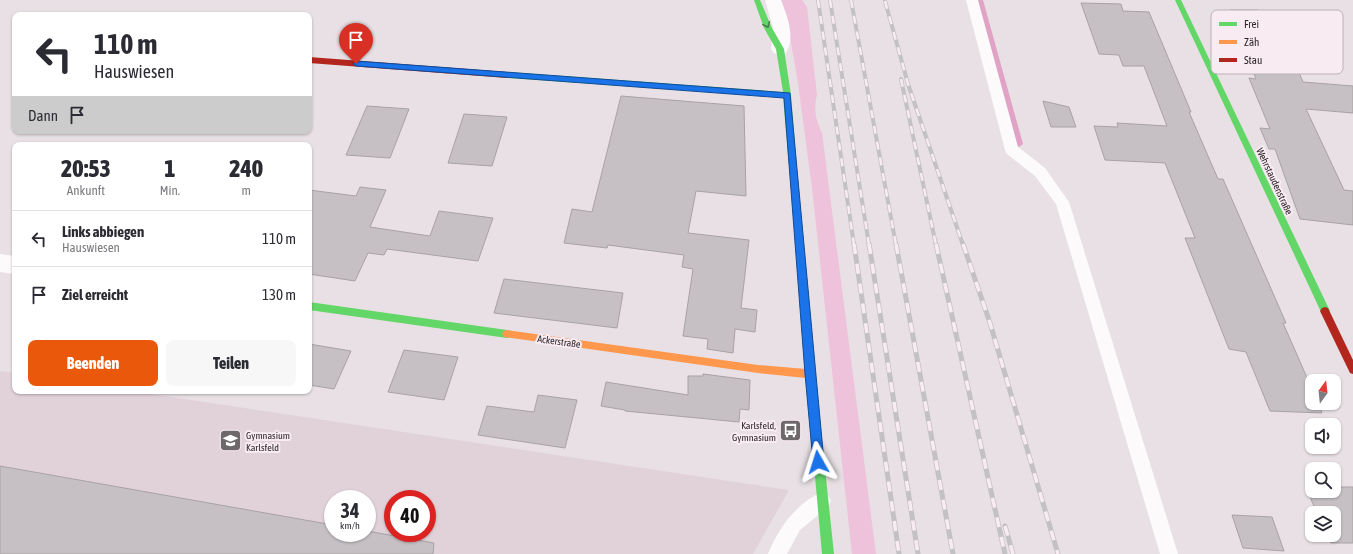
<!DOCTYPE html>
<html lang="de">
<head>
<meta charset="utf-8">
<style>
	body { margin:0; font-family:"Asap Condensed",sans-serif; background:#f7f7f7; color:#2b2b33; height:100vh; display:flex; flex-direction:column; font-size:15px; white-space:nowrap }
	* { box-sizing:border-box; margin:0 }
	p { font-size:13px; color:#7c7c81 }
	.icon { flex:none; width:22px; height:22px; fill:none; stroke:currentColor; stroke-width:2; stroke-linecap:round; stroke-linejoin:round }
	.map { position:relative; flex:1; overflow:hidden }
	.drawer { position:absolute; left:12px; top:142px; width:300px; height:252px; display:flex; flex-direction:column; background:#fff; border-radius:8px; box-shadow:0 1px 3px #0004 }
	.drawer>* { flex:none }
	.hud { position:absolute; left:12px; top:12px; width:300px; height:122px; border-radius:8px; box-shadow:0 1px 3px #0004; background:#fff; color:#2b2b33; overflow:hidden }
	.needle { width:26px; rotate:15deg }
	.fabs { position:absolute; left:1305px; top:374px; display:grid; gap:8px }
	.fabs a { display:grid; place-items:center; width:36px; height:36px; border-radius:8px; background:#fff; box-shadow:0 1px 3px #0004; font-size:20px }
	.speed { position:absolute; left:324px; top:490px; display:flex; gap:8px; font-size:20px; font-weight:700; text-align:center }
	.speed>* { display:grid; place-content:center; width:52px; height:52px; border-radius:50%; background:#fff; box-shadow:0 1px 3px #0004; line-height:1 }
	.speed small { font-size:10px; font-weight:400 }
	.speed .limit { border:6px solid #d22; background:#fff; color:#111 }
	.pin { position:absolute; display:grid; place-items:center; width:34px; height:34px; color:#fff; margin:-41px -17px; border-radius:50% 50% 50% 0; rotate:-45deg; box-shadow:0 0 4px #0007 }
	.pin .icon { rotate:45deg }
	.me { position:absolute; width:44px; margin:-22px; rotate:354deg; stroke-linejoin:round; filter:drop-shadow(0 0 3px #0008) }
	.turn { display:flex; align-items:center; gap:14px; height:84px; padding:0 16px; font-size:18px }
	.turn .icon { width:52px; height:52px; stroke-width:2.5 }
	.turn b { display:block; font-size:28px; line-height:34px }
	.then { display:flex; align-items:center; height:38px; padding:0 16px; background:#0003; gap:8px; font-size:15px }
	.eta { display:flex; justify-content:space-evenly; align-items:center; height:68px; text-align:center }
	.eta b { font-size:24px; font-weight:800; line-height:28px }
	.button { display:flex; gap:8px; margin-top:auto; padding:8px 16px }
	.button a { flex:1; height:46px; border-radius:8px; background:#ea580c; color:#fff; font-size:16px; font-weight:800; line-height:46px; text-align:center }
	.button a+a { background:#f7f7f7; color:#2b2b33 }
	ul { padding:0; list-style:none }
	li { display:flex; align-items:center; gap:12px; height:56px; padding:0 16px; border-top:1px solid #e1e1e2 }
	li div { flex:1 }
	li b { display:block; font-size:15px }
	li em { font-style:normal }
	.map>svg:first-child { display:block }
</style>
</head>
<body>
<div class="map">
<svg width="1353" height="554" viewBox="0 0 1353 554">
	<rect width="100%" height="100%" fill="#e8e0e4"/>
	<!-- built -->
	<path fill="#e1d2da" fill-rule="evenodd" d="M 0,371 L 15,373 L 15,391 L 132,391 L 789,490 L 753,554 L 0,554 ZM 333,499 L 367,499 L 367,533 L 333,533 ZM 393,499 L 427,499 L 427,533 L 393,533 Z"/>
	<!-- green -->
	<path fill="#eec2da" d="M 780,0 L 802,0 L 807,7 L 817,95 C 813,109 816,120 822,133 L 876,554 L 852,554 L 812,188 L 798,83 L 786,14 Z"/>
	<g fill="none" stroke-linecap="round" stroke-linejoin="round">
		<!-- stream -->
		<polygon fill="#e1a3c5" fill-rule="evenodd" points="977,0 983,0 1023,144 1019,147 1015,144"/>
	</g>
	<!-- building -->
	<g fill="#c6c0c4" stroke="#a8a2a5">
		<polygon points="1081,3 1121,4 1123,11 1149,12 1191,112 1189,112 1218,179 1223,179 1286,323 1283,323 1312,389 1312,403 1318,403 1322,413 1270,411 1246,352 1229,349 1185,238 1195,238 1165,163 1105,160 1094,126 1118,127 1117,123 1167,126 1144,66 1123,66 1119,55 1099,54"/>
		<polygon points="1230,10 1258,10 1287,54 1291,54 1303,82 1353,86 1353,113 1306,109 1344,190 1353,191 1353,225 1300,219 1275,149 1269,149 1260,128 1270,129 1249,78 1256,79"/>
		<polygon points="621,96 744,106 746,196 696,191 688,233 749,240 741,308 757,310 755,332 735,329 733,353 707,349 708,339 683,336 693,269 682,267 684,255 608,245 607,248 564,243 572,209 592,212"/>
		<polygon points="1043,101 1069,107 1076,127 1051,127"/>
		<polygon points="367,106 409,109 390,158 346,155"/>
		<polygon points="464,114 507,117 492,166 448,163"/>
		<polygon points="360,187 386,190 370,227 430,236 439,211 493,218 478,261 387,249 384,255 368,253 355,281 309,274 309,190 356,196"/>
		<polygon points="504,279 623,293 617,328 494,313"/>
		<polygon points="309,344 351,351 334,389 309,385"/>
		<polygon points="404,350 458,357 444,400 388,392"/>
		<polygon points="703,374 750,380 749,410 740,409 739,422 625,411 625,410 601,406 606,382 688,395 688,376 703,376"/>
		<polygon points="538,395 577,400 565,448 478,435 487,406 534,412"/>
		<polygon points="0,466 333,525 333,533 367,533 367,531 434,543 433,554 0,554"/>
		<polygon points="1334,487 1353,487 1353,543 1331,543 1327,535 1334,535 1334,513 1317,513 1306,488 1312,488 1312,491 1334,491"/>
		<polygon points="1232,515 1272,517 1284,551 1243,548"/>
	</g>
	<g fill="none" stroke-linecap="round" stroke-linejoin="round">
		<!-- lane -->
		<g fill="#fcfafb" fill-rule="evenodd">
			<polygon points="966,0 978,0 1018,147 1045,168 1069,202 1178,554 1160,554 1056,204 1035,176 1007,154 1005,150"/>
			<path d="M 822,492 L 828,495 L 831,501 L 828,507 L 800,530 L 787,554 L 768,554 C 778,529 796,503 822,492 Z"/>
		</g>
		<!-- street -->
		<g fill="#fcfafb" fill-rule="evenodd">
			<path d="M 765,0 L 781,0 C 787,16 796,37 786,53 L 780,55 L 774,53 L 771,49 L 773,28 Z"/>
			<polygon points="0,254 15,256 15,274 0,272"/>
		</g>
		<!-- fast -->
		<g fill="#63d668" fill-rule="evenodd">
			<polygon points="754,0 760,0 772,28 784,49 791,95 797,167 793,170 789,167 783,97 507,78 503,75 507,72 783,92 776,49 764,28"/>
			<polygon points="1175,0 1181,0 1330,311 1328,314 1325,315 1322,314"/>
			<polygon points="309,302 507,330 510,331 512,334 510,337 507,338 309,310"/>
			<polygon points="815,416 819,418 820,421 834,554 822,554 810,421 811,418"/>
		</g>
		<!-- slow -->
		<polygon fill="#ff974d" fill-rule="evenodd" points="793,164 797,167 820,421 819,424 815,426 811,424 810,421 806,378 758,373 504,337 502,334 504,331 507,330 758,365 806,369 789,167"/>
		<!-- jam -->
		<g fill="#b3261e" fill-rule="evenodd">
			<polygon points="309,57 507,72 511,75 507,78 309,63"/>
			<polygon points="1325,307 1328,308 1353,360 1353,374 1350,373 1320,311 1322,308"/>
		</g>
		<defs>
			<g id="rail-far1">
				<polyline points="818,0 854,245"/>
				<polyline points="830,0 869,245"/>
				<polyline points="851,0 896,245"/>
				<polyline points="885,1 908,84 963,245"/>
				<polyline points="901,79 936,245"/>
			</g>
			<g id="rail">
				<polyline points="854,244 899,554"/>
				<polyline points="869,244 918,554"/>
				<polyline points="896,244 953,554"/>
				<polyline points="936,244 1005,554"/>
				<polyline points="963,244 990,323 1058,554"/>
				<polyline points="1005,526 1013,554"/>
			</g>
		</defs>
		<!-- rail-far1 casing -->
		<use href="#rail-far1" stroke="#c3c1c3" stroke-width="4"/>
		<!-- rail casing -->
		<use href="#rail" stroke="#c3c1c3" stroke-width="5"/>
		<!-- rail-far1 -->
		<use href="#rail-far1" stroke="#f9ebf2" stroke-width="2.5" stroke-dasharray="8" stroke-linecap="butt"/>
		<!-- rail -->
		<use href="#rail" stroke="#f9ebf2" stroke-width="3.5" stroke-dasharray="10" stroke-linecap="butt"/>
	</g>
	<!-- one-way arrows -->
	<defs><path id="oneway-chevron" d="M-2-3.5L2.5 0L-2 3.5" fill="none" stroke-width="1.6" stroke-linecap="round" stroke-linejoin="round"/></defs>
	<use stroke="#487e49" href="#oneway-chevron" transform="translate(767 25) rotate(65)"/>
	<!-- route -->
	<polygon fill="#1a73e8" stroke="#114b97" points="356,61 790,93 824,462 822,466 818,468 815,466 813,462 805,374 784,98 356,66 353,64"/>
	<!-- icons -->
	<defs>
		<symbol id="bus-square" viewBox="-11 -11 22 22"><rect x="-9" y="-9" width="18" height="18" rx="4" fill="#6e686b" stroke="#f9ebf2"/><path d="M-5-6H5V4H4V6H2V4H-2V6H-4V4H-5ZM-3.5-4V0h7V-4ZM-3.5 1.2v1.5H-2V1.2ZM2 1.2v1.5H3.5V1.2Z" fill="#fff"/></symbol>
		<symbol id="school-square" viewBox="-11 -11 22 22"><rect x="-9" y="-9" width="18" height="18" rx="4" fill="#6e686b" stroke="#f9ebf2"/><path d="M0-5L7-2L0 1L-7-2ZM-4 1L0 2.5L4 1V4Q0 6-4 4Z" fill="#fff"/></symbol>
	</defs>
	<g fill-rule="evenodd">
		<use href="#bus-square" x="778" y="418" width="25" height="25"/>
		<use href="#school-square" x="218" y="428" width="25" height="25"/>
	</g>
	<g text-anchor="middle" stroke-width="4" stroke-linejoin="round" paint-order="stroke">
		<!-- street labels -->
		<g font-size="10" fill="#2d272a" stroke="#f9ebf2">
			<text transform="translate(1275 181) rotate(65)" y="4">Wehrstaudenstraße</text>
			<text transform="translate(559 341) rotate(8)" y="4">Ackerstraße</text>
		</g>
		<!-- poi labels -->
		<g font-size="10" fill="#2d272a" stroke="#f9ebf2" text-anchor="end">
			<text x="776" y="429">Karlsfeld,<tspan x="776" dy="12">Gymnasium</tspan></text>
			<text x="246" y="439" text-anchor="start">Gymnasium<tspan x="246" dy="12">Karlsfeld</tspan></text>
		</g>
	</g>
	<!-- legend -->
	<rect x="1211" y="10" width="132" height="64" rx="6" fill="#f9ebf2" stroke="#bcb0b6" stroke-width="1"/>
	<rect x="1219" y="22" width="18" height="4" fill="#63d668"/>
	<rect x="1219" y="40" width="18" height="4" fill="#ff974d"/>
	<rect x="1219" y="58" width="18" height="4" fill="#b3261e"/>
	<g font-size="11" fill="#2d272a">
		<text x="1244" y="28">Frei</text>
		<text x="1244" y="46">Zäh</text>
		<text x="1244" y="64">Stau</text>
	</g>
</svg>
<div class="fabs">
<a><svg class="needle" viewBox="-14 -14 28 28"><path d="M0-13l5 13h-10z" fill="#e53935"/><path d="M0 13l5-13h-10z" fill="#7c7c81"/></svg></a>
<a><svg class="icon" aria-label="sound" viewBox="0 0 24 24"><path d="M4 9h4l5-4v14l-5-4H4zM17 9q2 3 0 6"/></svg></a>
<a><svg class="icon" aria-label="search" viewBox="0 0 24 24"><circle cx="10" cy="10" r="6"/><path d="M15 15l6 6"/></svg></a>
<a><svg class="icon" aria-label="layers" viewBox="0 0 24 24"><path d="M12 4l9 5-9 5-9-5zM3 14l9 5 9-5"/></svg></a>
</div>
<div class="speed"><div>34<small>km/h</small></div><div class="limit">40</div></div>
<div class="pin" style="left:356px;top:64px;background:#d93025"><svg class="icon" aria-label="arrive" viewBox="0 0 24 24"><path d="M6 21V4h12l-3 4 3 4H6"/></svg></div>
<svg class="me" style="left:818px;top:462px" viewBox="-20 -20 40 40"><path d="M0-17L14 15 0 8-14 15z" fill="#1a73e8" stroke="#fff" stroke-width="4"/></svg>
<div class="hud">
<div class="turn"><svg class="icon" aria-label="left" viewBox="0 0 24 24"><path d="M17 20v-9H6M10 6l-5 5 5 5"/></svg><div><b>110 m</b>Hauswiesen</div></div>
<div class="then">Dann<svg class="icon" aria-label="arrive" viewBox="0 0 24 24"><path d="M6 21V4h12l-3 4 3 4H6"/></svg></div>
</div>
<section class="drawer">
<div class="eta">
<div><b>20:53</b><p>Ankunft</p></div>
<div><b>1</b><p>Min.</p></div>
<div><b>240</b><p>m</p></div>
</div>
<ul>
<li><svg class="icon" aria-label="left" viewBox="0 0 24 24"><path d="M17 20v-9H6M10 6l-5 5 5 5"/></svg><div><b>Links abbiegen</b><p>Hauswiesen</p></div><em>110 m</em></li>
<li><svg class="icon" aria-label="arrive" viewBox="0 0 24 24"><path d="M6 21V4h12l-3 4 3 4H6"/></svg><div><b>Ziel erreicht</b></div><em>130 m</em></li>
</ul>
<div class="button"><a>Beenden</a><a>Teilen</a></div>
</section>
</div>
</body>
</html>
